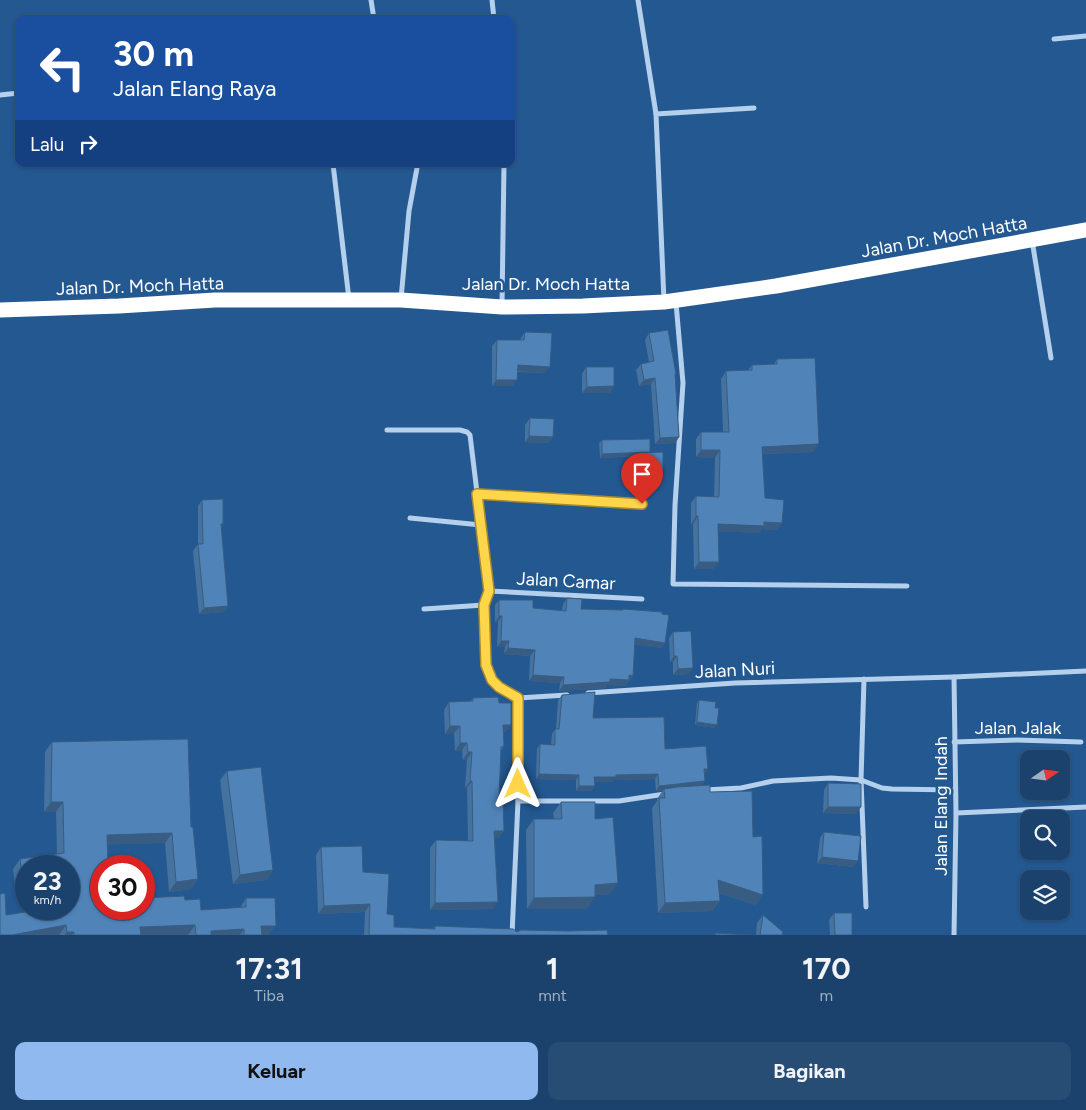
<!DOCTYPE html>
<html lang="id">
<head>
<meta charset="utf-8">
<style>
	body { margin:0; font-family:Figtree,sans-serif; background:#274d75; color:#f1f3f6; height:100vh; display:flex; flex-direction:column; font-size:19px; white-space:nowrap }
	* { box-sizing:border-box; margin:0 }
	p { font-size:16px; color:#9fb0c2 }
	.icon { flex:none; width:28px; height:28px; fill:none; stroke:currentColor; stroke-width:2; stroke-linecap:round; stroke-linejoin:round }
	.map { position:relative; height:935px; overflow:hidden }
	.side { display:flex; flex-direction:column; background:#1a426d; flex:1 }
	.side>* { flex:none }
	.guide { position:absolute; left:15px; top:15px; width:500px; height:152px; border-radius:10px; box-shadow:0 1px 4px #0004,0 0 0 1px #385b80; background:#1a4fa0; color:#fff; overflow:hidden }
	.needle { width:32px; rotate:76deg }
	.buttons { position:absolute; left:1020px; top:750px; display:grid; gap:10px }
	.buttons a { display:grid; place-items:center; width:50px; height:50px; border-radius:10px; background:#1a426d; box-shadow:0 1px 4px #0004,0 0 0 1px #385b80; font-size:25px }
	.speed { position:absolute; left:15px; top:855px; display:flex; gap:10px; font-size:25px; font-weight:700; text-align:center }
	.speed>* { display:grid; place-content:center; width:65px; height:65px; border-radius:50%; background:#1a426d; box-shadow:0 1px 4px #0004,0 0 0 1px #385b80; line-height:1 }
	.speed small { font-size:12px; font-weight:400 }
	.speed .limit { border:8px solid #d22; background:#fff; color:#111 }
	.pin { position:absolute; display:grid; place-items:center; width:42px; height:42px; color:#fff; margin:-51px -21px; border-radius:50% 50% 50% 0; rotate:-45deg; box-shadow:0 0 5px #0007 }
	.pin .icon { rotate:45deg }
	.me { position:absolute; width:55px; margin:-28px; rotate:0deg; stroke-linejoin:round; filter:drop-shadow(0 0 4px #0008) }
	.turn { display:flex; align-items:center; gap:18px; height:105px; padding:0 15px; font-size:22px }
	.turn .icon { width:65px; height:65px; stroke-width:2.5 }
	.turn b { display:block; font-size:35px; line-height:42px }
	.then { display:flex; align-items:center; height:48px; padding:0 15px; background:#0003; gap:10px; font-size:19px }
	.eta { display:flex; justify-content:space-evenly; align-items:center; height:85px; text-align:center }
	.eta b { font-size:30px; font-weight:700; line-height:35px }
	.action { display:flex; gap:10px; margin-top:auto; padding:10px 15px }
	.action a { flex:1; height:58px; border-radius:10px; background:#90b9f0; color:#111; font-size:20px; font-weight:700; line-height:58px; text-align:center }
	.action a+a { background:#274d75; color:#f1f3f6 }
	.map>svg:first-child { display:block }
</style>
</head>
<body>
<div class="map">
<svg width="1086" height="935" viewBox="0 0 1086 935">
	<rect width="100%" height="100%" fill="#235891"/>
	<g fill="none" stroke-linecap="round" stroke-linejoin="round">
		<!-- street -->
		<g stroke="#b5d0ec" stroke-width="5">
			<polyline points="371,0 374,19"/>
			<polyline points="492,0 494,19"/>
			<polyline points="638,0 656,114"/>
			<polyline points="1054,39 1086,36"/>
			<polyline points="0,95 19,93"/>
			<polyline points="333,164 349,299"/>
			<polyline points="1032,240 1051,358"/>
			<polyline points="401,299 409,211 417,168"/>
			<polyline points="664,301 656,114 754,108"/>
			<polyline points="676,303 683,383 675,505 673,584 907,586"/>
			<polyline points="502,306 504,164"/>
			<polyline points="387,430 460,430 467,432 470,435 489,591 484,605 486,665 492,680 499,687 518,698"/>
			<polyline points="477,494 642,504"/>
			<polyline points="410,518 481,525"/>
			<polyline points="489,591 642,599"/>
			<polyline points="424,609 484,605"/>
			<polyline points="954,677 956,813 954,935"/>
			<polyline points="864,679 861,780 866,907"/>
			<polyline points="588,693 735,683 954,677 1086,671"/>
			<polyline points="518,698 567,695"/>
			<polyline points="954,742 1017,740 1081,742"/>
			<polyline points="705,790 741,788 773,781 831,778 861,780 882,788 892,789 955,790"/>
			<polyline points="518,801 619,801 665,794"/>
			<polyline points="956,813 1086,807"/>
			<polyline points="512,935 518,801 518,698"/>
		</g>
		<!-- highway -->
		<polyline stroke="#fff" stroke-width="15" points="0,310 119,306 215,300 401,300 502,307 583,306 664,302 776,286 1086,230"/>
	</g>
	<!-- wall -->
	<g fill="#45729f">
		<polygon points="525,332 545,373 518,372 513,386 492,386 492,346 497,340 520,340 521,338"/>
		<polygon points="649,333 675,376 679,437 675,443 655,444 651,384 639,386 636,370 641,364 649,362 645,340"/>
		<polygon points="777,359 814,452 762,454 765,498 782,523 777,530 762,529 759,533 718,531 714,569 694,569 693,524 691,524 691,503 696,496 714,497 715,458 696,457 696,439 701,432 723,432 721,379 726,371 748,370 752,365 774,364"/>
		<polygon points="586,367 614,386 610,393 582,393 582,374"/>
		<polygon points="530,418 549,443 525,442 525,425"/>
		<polygon points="602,440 650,452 663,470 661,473 638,474 637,456 600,458 599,443"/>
		<polygon points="202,500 221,527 228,606 224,612 199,614 193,551 198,544 198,506"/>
		<polygon points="567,598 581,609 622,610 623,609 662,614 665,643 661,648 635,644 633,676 625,686 607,685 606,688 559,691 560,683 529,681 530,656 504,654 505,647 497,647 498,622 495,622 495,605 499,600 533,608 562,611 563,604"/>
		<polygon points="673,632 689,674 673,675 673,662 670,662 669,638"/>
		<polygon points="562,695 593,718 708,769 704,774 705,781 702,785 710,792 756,905 719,893 720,901 712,911 658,913 652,808 657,801 657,799 663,790 656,791 655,779 613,780 612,782 595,782 595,786 591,791 576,791 576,780 536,779 537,749 540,744 551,745 552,734 555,729 556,729 558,700"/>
		<polygon points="473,698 499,703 506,732 503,732 504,746 501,751 499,799 504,831 498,838 495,838 493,909 430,910 430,848 436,840 468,841 467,788 465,788 467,759 463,760 462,750 455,751 454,733 445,734 444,710 449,702 470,702"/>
		<polygon points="699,700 715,708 715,728 695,725 697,703"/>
		<polygon points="52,742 191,827 198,879 191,889 169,892 165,843 108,844 101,909 185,900 201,910 240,908 246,898 269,935 0,935 6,915 69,909 69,866 26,866 26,884 15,886 13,869 20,859 57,854 56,812 44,812 45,752"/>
		<polygon points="227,771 273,870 267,880 233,884 220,780"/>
		<polygon points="828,783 856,814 823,813 824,790"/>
		<polygon points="561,802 595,819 610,894 595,895 587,909 527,909 526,830 534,819 554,819 553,813"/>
		<polygon points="824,832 854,867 817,863 820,838"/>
		<polygon points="321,847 363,872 394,927 433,929 435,926 517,932 608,935 364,935 365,912 318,914 316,855"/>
		<polygon points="834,913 852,935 830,935 829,920"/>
		<polygon points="763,915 782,935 756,935 757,923"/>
	</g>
	<!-- shaded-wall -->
	<g fill="#385c82">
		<polygon points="518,365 550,367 545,373 513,371"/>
		<polygon points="655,378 651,384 639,386 644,380"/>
		<polygon points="496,380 517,380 513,386 492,386"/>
		<polygon points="614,386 610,393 582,393 587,387"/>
		<polygon points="529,436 553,437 549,443 525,442"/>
		<polygon points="679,437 675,443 655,444 660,438"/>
		<polygon points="819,444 814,452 757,454 762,447"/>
		<polygon points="701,450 720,450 715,458 696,457"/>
		<polygon points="650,452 639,453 637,456 600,458 602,454"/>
		<polygon points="663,470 661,473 638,474 640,471"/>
		<polygon points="696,516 698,516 693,524 691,524"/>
		<polygon points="764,522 782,523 777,530 762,529 759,533 713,531 718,524"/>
		<polygon points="699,562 719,562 714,569 694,569"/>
		<polygon points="228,606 224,612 199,614 204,608"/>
		<polygon points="499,616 502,616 498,622 495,622"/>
		<polygon points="635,638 665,643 661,648 631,644"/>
		<polygon points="501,641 509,641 505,647 497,647"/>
		<polygon points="508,648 535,650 530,656 504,654"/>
		<polygon points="674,656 677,656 673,662 670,662"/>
		<polygon points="693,668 689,674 673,675 678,669"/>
		<polygon points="533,675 564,677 560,683 529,681"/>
		<polygon points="629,675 633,676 625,686 607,685 606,688 559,691 563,685 610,679"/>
		<polygon points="697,722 717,725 715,728 695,725"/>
		<polygon points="503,725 511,725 506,732 497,733"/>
		<polygon points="450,726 460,726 454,733 445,734"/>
		<polygon points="460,743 467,743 462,750 455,751"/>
		<polygon points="468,752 472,752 467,759 463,760"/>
		<polygon points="704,769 708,769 705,774 701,774"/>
		<polygon points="539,774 579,775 576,780 536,779"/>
		<polygon points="658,774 655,779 613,780 612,782 591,782 594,777 616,775"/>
		<polygon points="470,781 472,781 467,788 465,788"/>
		<polygon points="705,781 702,786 656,791 659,786"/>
		<polygon points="579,786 595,786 591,791 576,791"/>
		<polygon points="51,802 63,802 56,812 44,812"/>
		<polygon points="828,807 861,807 856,814 823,813"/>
		<polygon points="494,831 504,831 498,838 489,839"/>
		<polygon points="172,833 165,843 100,845 107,835"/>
		<polygon points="822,857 858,861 854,867 817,863"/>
		<polygon points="273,870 267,880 233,884 240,875"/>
		<polygon points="26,875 26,884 15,886 22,876"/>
		<polygon points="198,879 191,889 169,892 176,882"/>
		<polygon points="718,880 763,895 756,905 711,890"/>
		<polygon points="618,883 610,894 587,896 595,885"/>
		<polygon points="595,897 587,909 527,909 534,898"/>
		<polygon points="720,901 712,911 658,913 665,903"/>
		<polygon points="498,902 493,909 430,910 435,903"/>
		<polygon points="370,904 365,912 318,914 324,906"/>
		<polygon points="66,925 59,935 12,935"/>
		<polygon points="195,925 188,935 135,935 140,927"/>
		<polygon points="261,926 276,926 269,935 255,935"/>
		<polygon points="244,929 240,935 209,935 211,931"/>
		<polygon points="67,932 74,932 72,935 65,935"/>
	</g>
	<!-- building -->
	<g fill="#5084b9" stroke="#385c82">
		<polygon points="668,330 676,374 675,374 679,437 660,438 655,378 644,380 641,364 654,361 649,333"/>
		<polygon points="525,332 552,333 550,367 518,365 517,380 496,380 497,340 524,340"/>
		<polygon points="815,358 819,444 762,447 765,498 784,500 782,523 764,522 764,526 718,524 719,562 699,562 698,516 696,516 696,496 719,497 720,450 701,450 701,432 729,432 726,371 752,370 752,365 777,364 777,359"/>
		<polygon points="586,367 614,367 614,386 587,387"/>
		<polygon points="530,418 554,419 553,437 529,436"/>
		<polygon points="650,439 650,452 602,454 602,440"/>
		<polygon points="663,452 663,470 640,471 639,453"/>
		<polygon points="223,499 223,524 221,524 228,606 204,608 198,544 203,544 202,500"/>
		<polygon points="567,598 582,599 581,609 623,610 623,609 662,612 662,614 669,615 665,643 635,638 633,676 629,675 629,680 610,679 610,682 563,685 564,677 533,675 535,650 508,648 509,641 501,641 502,616 499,616 499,600 533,600 533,608 566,611"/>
		<polygon points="691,631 693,668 678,669 677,656 674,656 673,632"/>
		<polygon points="595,692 593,718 664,717 665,749 706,746 708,769 704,769 705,781 659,786 658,774 616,775 616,777 594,777 595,786 579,786 579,775 539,774 540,744 555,745 555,729 559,729 562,695"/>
		<polygon points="498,697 499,703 511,703 511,725 503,725 504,746 501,747 499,799 503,799 504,831 494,831 498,902 435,903 436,840 473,841 472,781 470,781 472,752 468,752 467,743 460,743 460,726 450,726 449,702 473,701 473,698"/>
		<polygon points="699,700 716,702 715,708 719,708 717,725 697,722"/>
		<polygon points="188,739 191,827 193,827 198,879 176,882 172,833 107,835 108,866 101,866 101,909 144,909 144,898 184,896 185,900 200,899 201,910 246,907 246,898 275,898 276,926 261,926 262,935 244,935 244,929 211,931 211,935 196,935 195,925 140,927 141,935 74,935 74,932 67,932 66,925 12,935 0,935 0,894 5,893 6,915 44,909 69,909 69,866 26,866 26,875 22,876 20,859 64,853 63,802 51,802 52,742"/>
		<polygon points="261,767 273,870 240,875 227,771"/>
		<polygon points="828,783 861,784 861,807 828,807"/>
		<polygon points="710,785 710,792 752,791 753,837 762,836 763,895 718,880 720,901 665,903 659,798 665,798 664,789 677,787"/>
		<polygon points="561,802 595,802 595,819 613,817 618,883 595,885 595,897 534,898 534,819 562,819"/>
		<polygon points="824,832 861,836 858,861 822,857"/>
		<polygon points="362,846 363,872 389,874 387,914 394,915 394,927 435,929 435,926 513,929 517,932 521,930 568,931 607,930 608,935 369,935 370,904 324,906 321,847"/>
		<polygon points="834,913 852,913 852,935 835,935"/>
		<polygon points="763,915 783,932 782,935 760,935"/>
		<polygon points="715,933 751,935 715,935"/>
	</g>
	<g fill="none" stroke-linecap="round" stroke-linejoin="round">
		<defs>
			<polyline id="route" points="518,784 518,698 499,687 492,680 486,665 484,605 489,591 477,494 642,504"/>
		</defs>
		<!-- route casing -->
		<use href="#route" stroke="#a68a30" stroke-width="12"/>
		<!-- route -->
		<use href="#route" stroke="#ffd54a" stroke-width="9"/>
	</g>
	<g text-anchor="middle" stroke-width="5" stroke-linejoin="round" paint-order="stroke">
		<!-- street labels -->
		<g font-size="18" fill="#fff" stroke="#235891">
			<text transform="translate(944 237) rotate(-10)" y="6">Jalan Dr. Moch Hatta</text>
			<text x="546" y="290">Jalan Dr. Moch Hatta</text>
			<text transform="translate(140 286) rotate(-2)" y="6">Jalan Dr. Moch Hatta</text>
			<text transform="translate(566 581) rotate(3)" y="6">Jalan Camar</text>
			<text transform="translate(735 670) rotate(-3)" y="6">Jalan Nuri</text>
			<text x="1018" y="734">Jalan Jalak</text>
			<text transform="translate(941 806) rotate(-90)" y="6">Jalan Elang Indah</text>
		</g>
	</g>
</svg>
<div class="buttons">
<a><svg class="needle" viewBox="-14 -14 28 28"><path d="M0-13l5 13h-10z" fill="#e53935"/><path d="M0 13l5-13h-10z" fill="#9fb0c2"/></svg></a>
<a><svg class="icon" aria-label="search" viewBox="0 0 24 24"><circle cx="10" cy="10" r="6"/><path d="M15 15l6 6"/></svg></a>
<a><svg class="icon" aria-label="layers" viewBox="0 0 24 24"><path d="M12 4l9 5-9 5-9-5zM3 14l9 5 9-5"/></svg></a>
</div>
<div class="speed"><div>23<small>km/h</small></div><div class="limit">30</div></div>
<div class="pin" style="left:642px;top:504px;background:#d93025"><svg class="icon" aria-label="arrive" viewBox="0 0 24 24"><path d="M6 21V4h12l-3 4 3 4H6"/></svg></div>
<svg class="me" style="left:518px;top:784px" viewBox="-20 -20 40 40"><path d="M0-17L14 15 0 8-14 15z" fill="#ffd54a" stroke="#fff" stroke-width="4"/></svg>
<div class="guide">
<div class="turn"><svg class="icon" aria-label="left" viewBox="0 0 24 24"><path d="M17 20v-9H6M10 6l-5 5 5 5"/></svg><div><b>30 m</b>Jalan Elang Raya</div></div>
<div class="then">Lalu<svg class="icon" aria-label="right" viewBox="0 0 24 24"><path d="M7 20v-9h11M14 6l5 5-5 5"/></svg></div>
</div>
</div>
<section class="side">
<div class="eta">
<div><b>17:31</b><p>Tiba</p></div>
<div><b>1</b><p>mnt</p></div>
<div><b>170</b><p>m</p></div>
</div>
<div class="action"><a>Keluar</a><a>Bagikan</a></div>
</section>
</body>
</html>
